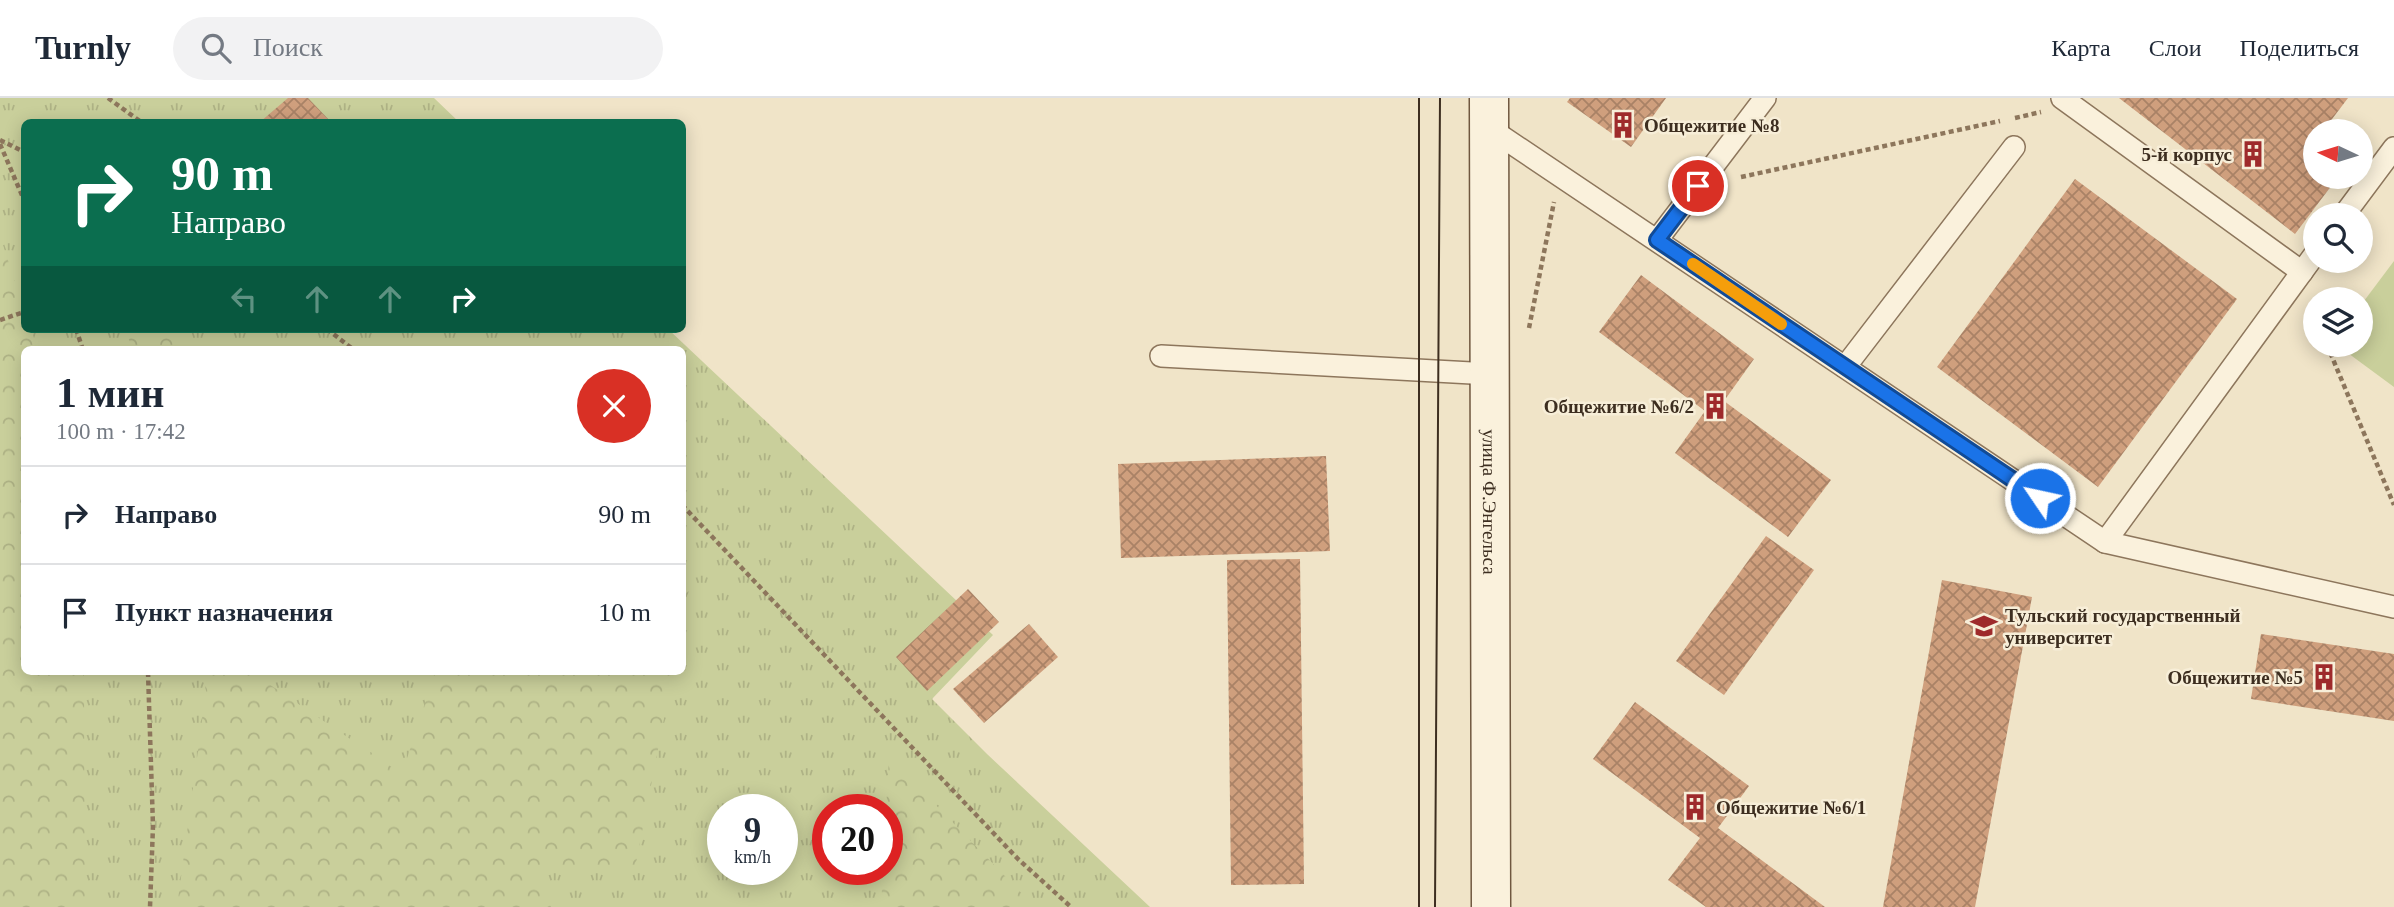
<!DOCTYPE html>
<html lang="ru">
<head>
<meta charset="utf-8">
<style>
	body { margin:0; font-family:Georgia,serif; background:#f2f2f3; color:#1f2937; height:100vh; display:flex; flex-direction:column; font-size:26px; white-space:nowrap }
	* { box-sizing:border-box; margin:0 }
	p { font-size:23px; color:#747a83 }
	.icon { flex:none; width:38px; height:38px; fill:none; stroke:currentColor; stroke-width:2; stroke-linecap:round; stroke-linejoin:round }
	.map { position:relative; flex:1; overflow:hidden }
	.side { position:absolute; left:21px; top:248px; width:665px; height:329px; display:flex; flex-direction:column; background:#fff; border-radius:10px; box-shadow:0 4px 18px #0003 }
	.side>* { flex:none }
	.top-card { position:absolute; left:21px; top:21px; width:665px; height:214px; border-radius:10px; box-shadow:0 4px 18px #0003; background:#0b6e4f; color:#fff; overflow:hidden }
	.needle { width:46px; rotate:274deg }
	.controls { position:absolute; left:2303px; top:21px; display:grid; gap:14px }
	.controls a { display:grid; place-items:center; width:70px; height:70px; border-radius:50%; background:#fff; box-shadow:0 4px 18px #0003; font-size:35px }
	.speed { position:absolute; left:707px; top:696px; display:flex; gap:14px; font-size:35px; font-weight:700; text-align:center }
	.speed>* { display:grid; place-content:center; width:91px; height:91px; border-radius:50%; background:#fff; box-shadow:0 4px 18px #0003; line-height:1 }
	.speed small { font-size:18px; font-weight:400 }
	.speed .limit { border:10px solid #d22; background:#fff; color:#111 }
	.pin { position:absolute; display:grid; place-items:center; width:60px; height:60px; color:#fff; margin:-30px; border:4px solid #fff; border-radius:50%; box-shadow:0 2px 7px #0007 }
	.me { position:absolute; width:77px; margin:-38px; rotate:304deg; stroke-linejoin:round; filter:drop-shadow(0 0 5px #0008) }
	.turn { display:flex; align-items:center; gap:24px; height:147px; padding:0 35px; font-size:32px }
	.turn .icon { width:91px; height:91px; stroke-width:2.5 }
	.turn b { display:block; font-size:49px; line-height:60px }
	.lanes { display:flex; align-items:center; height:66px; padding:0 35px; background:#0003; justify-content:center; gap:35px; direction:ltr }
	.lanes .off { opacity:.35 }
	.round { display:grid; place-items:center; flex:none; width:74px; height:74px; border-radius:37px; background:#f2f2f3 }
	.overview { display:flex; align-items:center; justify-content:space-between; height:119px; padding:0 35px }
	h1 { font-size:42px; font-weight:800; line-height:52px }
	ul { padding:0; list-style:none }
	li { display:flex; align-items:center; gap:21px; height:98px; padding:0 35px; border-top:2px solid #e0e1e3 }
	li div { flex:1 }
	li b { display:block; font-size:26px }
	li em { font-style:normal }
	header { display:flex; align-items:center; gap:42px; box-sizing:border-box; height:98px; padding:0 35px; background:#fff; border-bottom:2px solid #e0e1e3 }
	header strong { font-size:33px }
	nav { display:flex; gap:38px; margin-inline-start:auto; font-size:24px }
	.search { width:490px; height:63px; background:#f2f2f3; display:flex; align-items:center; gap:18px; box-sizing:border-box; padding:0 24px; border-radius:38px; color:#747a83; font-size:26px }
	.map>svg:first-child { display:block }
</style>
</head>
<body>
<header>
<strong>Turnly</strong>
<div class="search"><svg class="icon" aria-label="search" viewBox="0 0 24 24"><circle cx="10" cy="10" r="6"/><path d="M15 15l6 6"/></svg>Поиск</div>
<nav><a>Карта</a><a>Слои</a><a>Поделиться</a></nav>
</header>
<div class="map">
<svg width="2394" height="809" viewBox="0 0 2394 809">
	<defs>
		<pattern id="grass-tufts" width="24" height="20" patternUnits="userSpaceOnUse" patternTransform="scale(1.75)"><rect width="24" height="20" fill="#c9cf9b"/><path d="M3 7l-1-3M5 7V3M7 7l1-3M15 17l-1-3M17 17v-4M19 17l1-3" fill="none" stroke="#aeb285"/></pattern>
		<pattern id="forest-crowns" width="20" height="18" patternUnits="userSpaceOnUse" patternTransform="scale(1.75)"><rect width="20" height="18" fill="#c9cf9b"/><path d="M2 6a3 3 0 1 1 6 0M12 15a3 3 0 1 1 6 0" fill="none" stroke="#aeb285"/></pattern>
		<pattern id="building-cross-hatch" width="8" height="8" patternUnits="userSpaceOnUse" patternTransform="scale(1.75)"><rect width="8" height="8" fill="#cf9f7d"/><path d="M0 0l8 8M0 8l8-8" fill="none" stroke="#a98266"/></pattern>
	</defs>
	<rect width="100%" height="100%" fill="#f0e4c8"/>
	<!-- grass -->
	<path fill="url(#grass-tufts)" fill-rule="evenodd" d="M 0,0 L 434,0 L 459,24 L 24,24 L 24,231 L 668,231 L 993,537 L 932,601 L 987,656 L 1150,809 L 0,809 ZM 24,252 L 682,252 L 682,574 L 24,574 ZM 723,712 L 782,712 L 782,772 L 723,772 ZM 828,712 L 887,712 L 887,772 L 828,772 Z"/>
	<!-- forest -->
	<g fill="url(#forest-crowns)">
		<polygon points="0,144 3,147 24,211 24,231 31,231 38,252 24,252 24,574 84,574 85,809 0,809"/>
		<polygon points="127,231 181,231 185,252 131,252"/>
		<polygon points="683,476 690,485 683,525"/>
		<polygon points="202,574 251,574 402,676 435,574 673,574 635,770 532,772 551,809 177,809 206,593"/>
		<polygon points="889,659 1035,809 881,809 883,772 887,772 886,712"/>
	</g>
	<!-- pitch -->
	<polygon fill="#c9cf9b" points="2394,163 2394,289 2337,247 2361,247 2361,207"/>
	<!-- building -->
	<g fill="url(#building-cross-hatch)">
		<polygon points="288,0 308,0 331,24 260,24"/>
		<polygon points="1570,0 1666,0 1631,49 1567,4"/>
		<polygon points="2119,0 2348,0 2323,33 2315,33 2315,79 2338,79 2295,136"/>
		<polygon points="2075,81 2237,201 2098,389 1937,269"/>
		<polygon points="1641,177 1754,261 1724,303 1831,382 1788,439 1675,355 1705,313 1599,234"/>
		<polygon points="1326,358 1330,453 1121,460 1118,366"/>
		<polygon points="1766,438 1814,472 1724,597 1676,563"/>
		<polygon points="1300,461 1304,786 1231,787 1227,462"/>
		<polygon points="1942,482 2032,499 1975,809 1883,809"/>
		<polygon points="968,491 999,524 927,593 896,559"/>
		<polygon points="1029,526 1058,559 984,625 953,591"/>
		<polygon points="2261,536 2394,556 2394,623 2251,601"/>
		<polygon points="1635,604 1749,688 1718,730 1825,809 1706,809 1668,782 1700,740 1593,661"/>
	</g>
	<g fill="none" stroke-linecap="round" stroke-linejoin="round">
		<defs>
			<g id="lane">
				<polyline points="2062,0 2302,174"/>
				<polyline points="1489,30 2105,444 2394,509"/>
				<polyline points="2344,117 2394,50"/>
				<polyline points="1657,142 1765,0"/>
				<polyline points="1161,258 1490,276"/>
				<polyline points="1845,269 2014,49"/>
				<polyline points="2105,444 2315,156"/>
			</g>
			<g id="secondary">
				<path id="s1" d="M 1489,0 L 1491,809"/>
			</g>
		</defs>
		<!-- lane casing -->
		<use href="#lane" stroke="#8d765c" stroke-width="24"/>
		<!-- secondary casing -->
		<use href="#secondary" stroke="#6f573f" stroke-width="41"/>
		<!-- path -->
		<g stroke="#8d765c" stroke-width="4.5" stroke-dasharray="5 3.5" stroke-linecap="butt">
			<polyline points="108,0 141,24"/>
			<polyline points="2015,20 2041,14"/>
			<polyline points="0,42 24,54"/>
			<polyline points="0,46 24,102"/>
			<polyline points="1741,79 2000,23"/>
			<polyline points="0,222 24,214"/>
			<polyline points="1529,230 1554,104"/>
			<polyline points="76,231 83,252"/>
			<polyline points="327,231 354,252"/>
			<polyline points="2327,247 2394,407"/>
			<polyline points="682,407 1018,761 1071,809"/>
			<polyline points="148,574 153,728 150,809"/>
		</g>
		<!-- lane -->
		<use href="#lane" stroke="#faf1dc" stroke-width="21"/>
		<!-- secondary -->
		<use href="#secondary" stroke="#faf1dc" stroke-width="38"/>
		<!-- tram -->
		<g stroke="#3d2e20" stroke-width="2">
			<polyline points="1419,809 1419,0"/>
			<polyline points="1435,809 1440,0"/>
		</g>
	</g>
	<g fill="none" stroke-linecap="round" stroke-linejoin="round">
		<defs>
			<polyline id="route" points="1698,88 1657,142 2040,400"/>
		</defs>
		<!-- route casing -->
		<use href="#route" stroke="#114b97" stroke-width="18"/>
		<!-- route -->
		<use href="#route" stroke="#1a73e8" stroke-width="12"/>
		<!-- slow -->
		<polyline stroke="#f59e0b" stroke-width="12" points="1693,166 1781,226"/>
	</g>
	<!-- icons -->
	<defs>
		<symbol id="building-bare" viewBox="-9 -9 18 18"><path d="M-4-6H4V6H1V3H-1V6H-4ZM-2.5-4.3h1.7v1.8h-1.7ZM.8-4.3h1.7v1.8H.8ZM-2.5-1h1.7V.8h-1.7ZM.8-1h1.7V.8H.8Z" fill="#9e2a2b" stroke="#f7eed8" stroke-width="2.5" paint-order="stroke"/></symbol>
		<symbol id="university-bare" viewBox="-9 -9 18 18"><path d="M0-5L7-2L0 1L-7-2ZM-4 1L0 2.5L4 1V4Q0 6-4 4Z" fill="#9e2a2b" stroke="#f7eed8" stroke-width="2.5" paint-order="stroke"/></symbol>
	</defs>
	<g fill-rule="evenodd">
		<use href="#building-bare" x="1604" y="8" width="38" height="38"/>
		<use href="#building-bare" x="2234" y="37" width="38" height="38"/>
		<use href="#building-bare" x="1696" y="289" width="38" height="38"/>
		<use href="#university-bare" x="1965" y="509" width="38" height="38"/>
		<use href="#building-bare" x="2305" y="560" width="38" height="38"/>
		<use href="#building-bare" x="1676" y="690" width="38" height="38"/>
	</g>
	<g text-anchor="middle" stroke-width="5" stroke-linejoin="round" paint-order="stroke">
		<!-- poi labels -->
		<g font-size="19" font-weight="bold" fill="#3d2e20" stroke="#f7eed8" text-anchor="start">
			<text x="1644" y="34">Общежитие №8</text>
			<text x="2232" y="63" text-anchor="end">5-й корпус</text>
			<text x="1694" y="315" text-anchor="end">Общежитие №6/2</text>
			<text x="2005" y="524">Тульский государственный<tspan x="2005" dy="22">университет</tspan></text>
			<text x="2303" y="586" text-anchor="end">Общежитие №5</text>
			<text x="1716" y="716">Общежитие №6/1</text>
		</g>
		<!-- street labels -->
		<g font-size="19" fill="#3d2e20" stroke="#f7eed8">
			<text dy="7" stroke="none"><textPath href="#s1" startOffset="404">улица Ф.Энгельса</textPath></text>
		</g>
	</g>
</svg>
<div class="controls">
<a><svg class="needle" viewBox="-14 -14 28 28"><path d="M0-13l5 13h-10z" fill="#e53935"/><path d="M0 13l5-13h-10z" fill="#747a83"/></svg></a>
<a><svg class="icon" aria-label="search" viewBox="0 0 24 24"><circle cx="10" cy="10" r="6"/><path d="M15 15l6 6"/></svg></a>
<a><svg class="icon" aria-label="layers" viewBox="0 0 24 24"><path d="M12 4l9 5-9 5-9-5zM3 14l9 5 9-5"/></svg></a>
</div>
<div class="speed"><div>9<small>km/h</small></div><div class="limit">20</div></div>
<div class="pin" style="left:1698px;top:88px;background:#d93025"><svg class="icon" aria-label="arrive" viewBox="0 0 24 24"><path d="M6 21V4h12l-3 4 3 4H6"/></svg></div>
<svg class="me" style="left:2040px;top:400px" viewBox="-20 -20 40 40"><circle r="17" fill="#1a73e8" stroke="#fff" stroke-width="3"/><path d="M0-11L8 9 0 5-8 9z" fill="#fff"/></svg>
<div class="top-card">
<div class="turn"><svg class="icon" aria-label="right" viewBox="0 0 24 24"><path d="M7 20v-9h11M14 6l5 5-5 5"/></svg><div><b>90 m</b>Направо</div></div>
<div class="lanes"><svg class="icon off" aria-label="left" viewBox="0 0 24 24"><path d="M17 20v-9H6M10 6l-5 5 5 5"/></svg><svg class="icon off" aria-label="ahead" viewBox="0 0 24 24"><path d="M12 20V5M6 11l6-6 6 6"/></svg><svg class="icon off" aria-label="ahead" viewBox="0 0 24 24"><path d="M12 20V5M6 11l6-6 6 6"/></svg><svg class="icon" aria-label="right" viewBox="0 0 24 24"><path d="M7 20v-9h11M14 6l5 5-5 5"/></svg></div>
</div>
<section class="side">
<div class="overview"><div><h1>1 мин</h1><p>100 m · 17:42</p></div><a class="round" style="background:#d93025;color:#fff"><svg class="icon" aria-label="close" viewBox="0 0 24 24"><path d="M6 6l12 12M18 6L6 18"/></svg></a></div>
<ul>
<li><svg class="icon" aria-label="right" viewBox="0 0 24 24"><path d="M7 20v-9h11M14 6l5 5-5 5"/></svg><div><b>Направо</b></div><em>90 m</em></li>
<li><svg class="icon" aria-label="arrive" viewBox="0 0 24 24"><path d="M6 21V4h12l-3 4 3 4H6"/></svg><div><b>Пункт назначения</b></div><em>10 m</em></li>
</ul>
</section>
</div>
</body>
</html>
